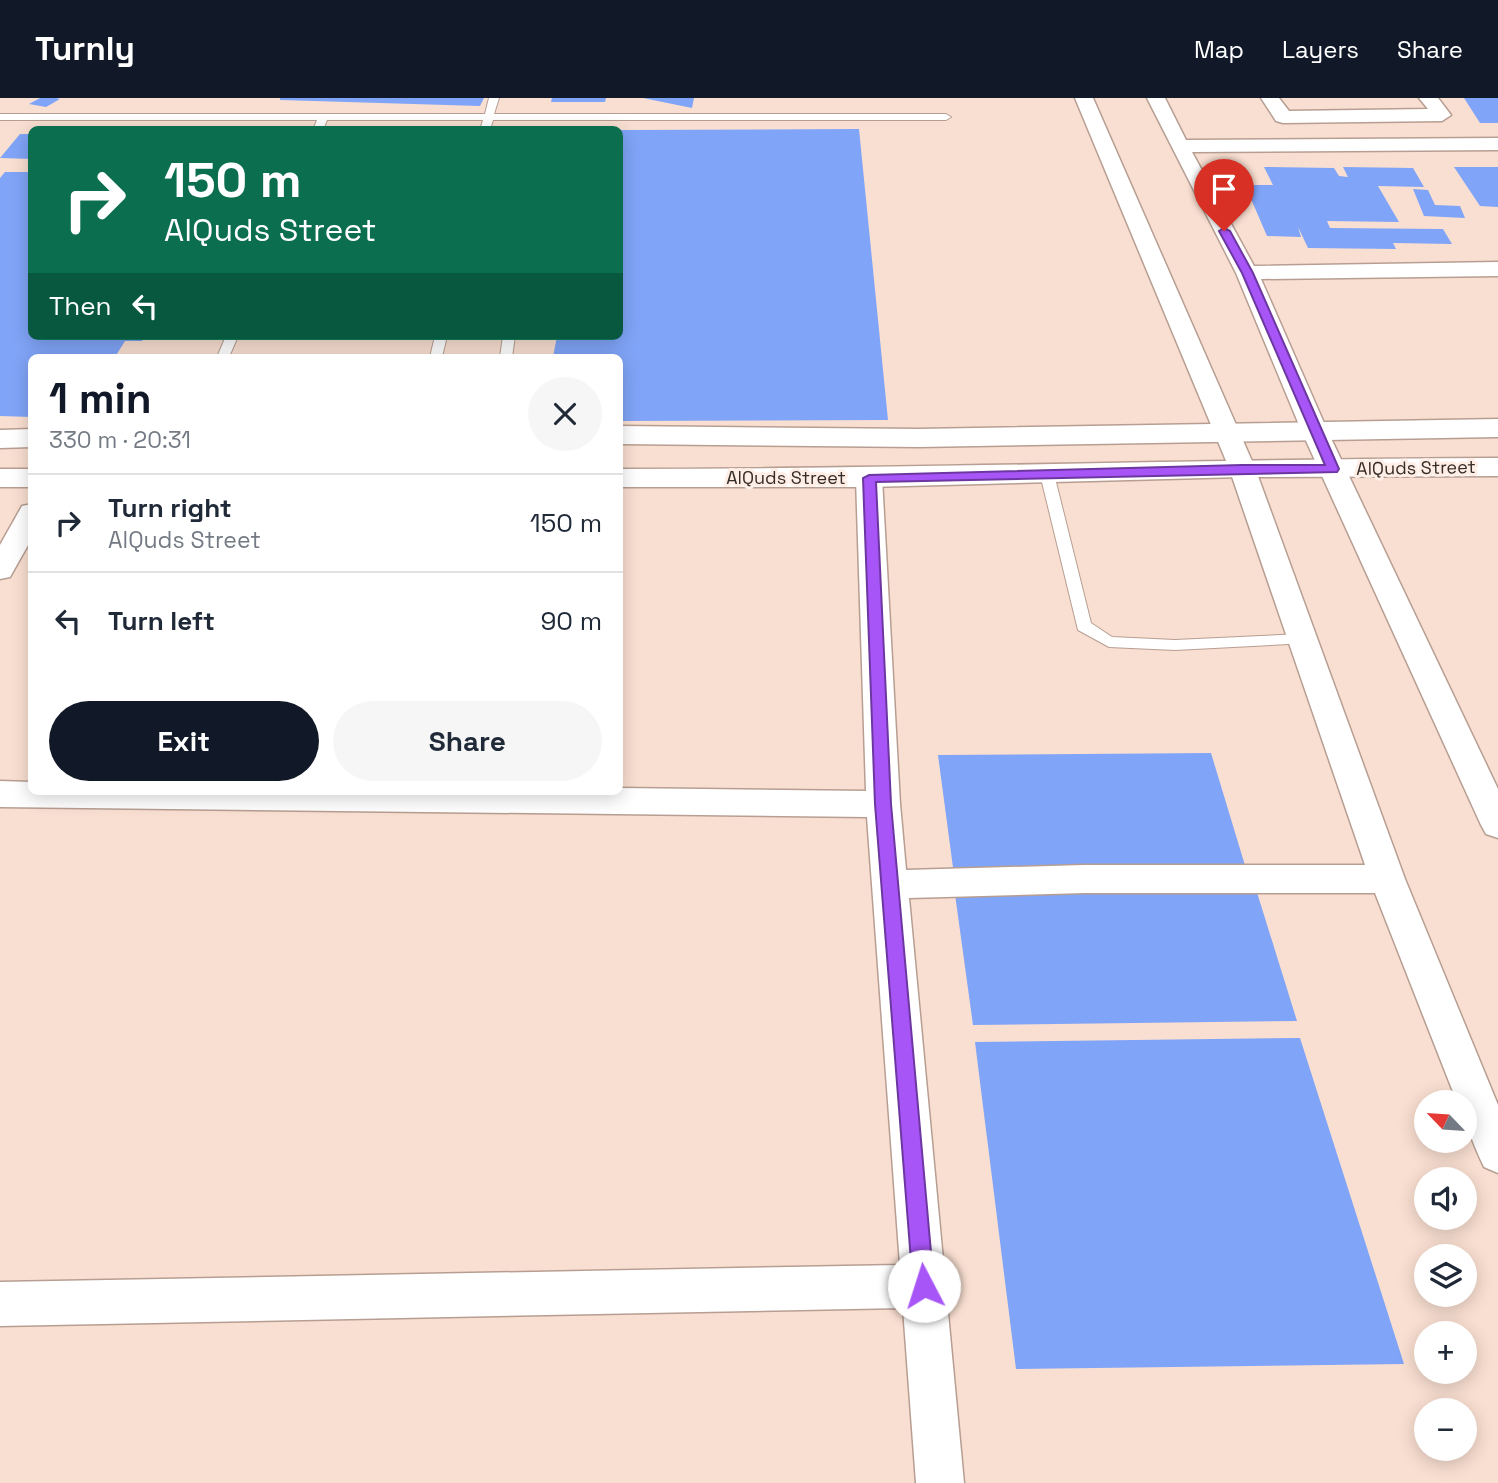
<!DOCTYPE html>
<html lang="en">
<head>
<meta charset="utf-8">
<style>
	body { margin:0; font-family:"Space Grotesk",sans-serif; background:#f6f6f7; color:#1f2937; height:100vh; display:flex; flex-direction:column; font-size:26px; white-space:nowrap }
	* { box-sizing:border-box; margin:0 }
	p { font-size:23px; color:#747a83 }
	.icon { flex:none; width:38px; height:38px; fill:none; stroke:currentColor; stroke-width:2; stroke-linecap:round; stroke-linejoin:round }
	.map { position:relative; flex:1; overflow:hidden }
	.drawer { position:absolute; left:28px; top:256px; width:595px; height:441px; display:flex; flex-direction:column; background:#fff; border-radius:10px; box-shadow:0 4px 18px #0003 }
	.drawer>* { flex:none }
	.guide { position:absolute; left:28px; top:28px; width:595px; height:214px; border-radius:10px; box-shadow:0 4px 18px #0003; background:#0b6e4f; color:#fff; overflow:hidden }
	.needle { width:46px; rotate:295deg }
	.tools { position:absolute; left:1414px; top:992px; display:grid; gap:14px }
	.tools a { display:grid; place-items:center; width:63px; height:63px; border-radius:50%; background:#fff; box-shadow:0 4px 18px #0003; font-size:35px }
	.pin { position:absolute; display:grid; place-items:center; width:60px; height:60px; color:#fff; margin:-72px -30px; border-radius:50% 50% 50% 0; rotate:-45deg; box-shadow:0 0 7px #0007 }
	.pin .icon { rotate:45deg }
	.me { position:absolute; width:77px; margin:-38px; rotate:355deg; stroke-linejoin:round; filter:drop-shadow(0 0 5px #0008) }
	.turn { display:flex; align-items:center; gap:24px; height:147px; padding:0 21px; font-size:32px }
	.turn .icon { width:91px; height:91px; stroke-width:2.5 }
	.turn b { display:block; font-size:49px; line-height:60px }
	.then { display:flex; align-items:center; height:66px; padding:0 21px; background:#0003; gap:14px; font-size:26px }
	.round { display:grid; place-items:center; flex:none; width:74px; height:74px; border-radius:37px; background:#f6f6f7 }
	.overview { display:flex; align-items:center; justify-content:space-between; height:119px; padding:0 21px }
	h1 { font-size:42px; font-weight:600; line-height:52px; color:#111827 }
	.cta { display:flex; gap:14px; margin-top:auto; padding:14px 21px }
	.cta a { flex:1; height:80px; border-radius:42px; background:#111827; color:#fff; font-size:28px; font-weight:600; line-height:80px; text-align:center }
	.cta a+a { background:#f6f6f7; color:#1f2937 }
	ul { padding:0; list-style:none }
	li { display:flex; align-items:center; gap:21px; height:98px; padding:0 21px; border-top:2px solid #e0e1e3 }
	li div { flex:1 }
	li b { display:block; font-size:26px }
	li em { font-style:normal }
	header { display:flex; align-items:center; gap:42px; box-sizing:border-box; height:98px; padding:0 35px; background:#111827; color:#fff }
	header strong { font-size:33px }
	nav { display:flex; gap:38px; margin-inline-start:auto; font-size:24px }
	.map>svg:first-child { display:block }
</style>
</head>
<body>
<header>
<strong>Turnly</strong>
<nav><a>Map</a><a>Layers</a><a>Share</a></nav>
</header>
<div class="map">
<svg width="1498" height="1385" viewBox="0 0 1498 1385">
	<rect width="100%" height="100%" fill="#f9dfd1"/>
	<!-- building -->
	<g fill="#80a4f7">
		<polygon points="40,0 56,0 60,1 46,9 29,6"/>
		<polygon points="280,0 484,0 480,8 280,2"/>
		<polygon points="552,0 606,0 605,4 551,4"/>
		<polygon points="643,0 694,0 692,10"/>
		<polygon points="1464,0 1498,0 1498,25 1480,25"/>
		<polygon points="859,31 888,322 620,323 620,259 553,259 557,238 620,238 620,32"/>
		<polygon points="20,36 32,36 32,61 0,60"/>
		<polygon points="1264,69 1334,70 1339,78 1348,79 1343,69 1413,70 1424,89 1378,88 1399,124 1327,123 1330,130 1443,131 1452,146 1393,145 1396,151 1308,150 1298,129 1301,139 1267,138 1245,87 1273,87"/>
		<polygon points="1454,69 1498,69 1498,109 1480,108"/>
		<polygon points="5,74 32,74 32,238 145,238 142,243 125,243 115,259 32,259 32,319 0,318 0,80"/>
		<polygon points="1413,91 1428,92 1435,107 1460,108 1465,120 1424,118"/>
		<polygon points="1211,655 1247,774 954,777 938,657"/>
		<polygon points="1254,785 1297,923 973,927 954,789"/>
		<polygon points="1300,940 1404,1266 1016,1271 975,944"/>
	</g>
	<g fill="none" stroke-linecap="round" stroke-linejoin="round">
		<defs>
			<g id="service">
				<polygon points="489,0 499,0 494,16 946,16 951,19 946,22 493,22 490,32 480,32 483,22 327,22 323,32 313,32 317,22 0,22 0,16 485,16"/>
				<polygon points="226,238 238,238 229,259 217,259"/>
				<polygon points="435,238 447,238 442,259 430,259"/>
				<polygon points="503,238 515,238 512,259 500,259"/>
				<polygon points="1047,372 1054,376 1091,525 1112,539 1175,542 1302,536 1310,541 1308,545 1175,552 1109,549 1078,532 1040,376"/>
			</g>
			<g id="minor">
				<path d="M 1075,0 L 1093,0 L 1255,370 L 1405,781 L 1498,1007 L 1498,1075 L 1484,1069 C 1474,1048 1465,1028 1465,1004 L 1457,1004 L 1375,795 L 1084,795 L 909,800 L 964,1385 L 916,1385 L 903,1210 L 0,1228 L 0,1184 L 900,1167 L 867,719 L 0,709 L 0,683 L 32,684 L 32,693 L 620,693 L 620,690 L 866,693 L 856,380 L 860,374 L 869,372 L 878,374 L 882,380 L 900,706 L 906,772 L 1084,767 L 1365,767 L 1229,370 Z"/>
				<polygon points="1147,0 1165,0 1186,42 1498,40 1498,52 1192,54 1254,168 1498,164 1498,178 1261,181 1328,334 1498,691 1498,740 1486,736 1481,727 1302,334 1236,175"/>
				<polygon points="1261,0 1279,0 1289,13 1428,11 1419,0 1438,0 1451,17 1442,23 1283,25 1276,23"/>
				<polygon points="32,406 32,440 10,479 0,481 0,447 22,408"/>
			</g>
			<g id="tertiary">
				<polygon points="1498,321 1498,339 919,349 620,346 620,328 919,331"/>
				<polygon points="32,331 32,349 0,350 0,332"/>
				<path d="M 1498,360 L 1498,378 L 1242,379 L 869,389 L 620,389 L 620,371 C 913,371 1205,361 1498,360 Z"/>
				<rect x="0" y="371" width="32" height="18"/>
			</g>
		</defs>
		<!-- service casing -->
		<use href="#service" stroke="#b79e92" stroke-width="2"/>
		<!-- minor casing -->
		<use href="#minor" stroke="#b79e92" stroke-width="3"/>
		<!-- tertiary casing -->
		<use href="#tertiary" stroke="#b79e92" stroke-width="3"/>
		<!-- service -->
		<use href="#service" fill="#fff" fill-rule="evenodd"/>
		<!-- minor -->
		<use href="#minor" fill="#fff" fill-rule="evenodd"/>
		<!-- tertiary -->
		<use href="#tertiary" fill="#fff" fill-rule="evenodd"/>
	</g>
	<!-- route -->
	<polygon fill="#a855f7" stroke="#6d37a1" stroke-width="2" points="1224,130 1230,133 1253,175 1339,371 1337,374 876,384 891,706 934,1188 931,1195 924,1198 916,1195 913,1188 875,706 863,380 869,377 1242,367 1325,367 1242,175 1219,133"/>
	<g text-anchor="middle" stroke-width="6" stroke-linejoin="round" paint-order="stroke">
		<!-- far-street labels -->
		<g font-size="18" fill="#362c27" stroke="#feeee6">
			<text transform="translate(1416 370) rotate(-1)" y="6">AlQuds Street</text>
			<text x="786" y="386">AlQuds Street</text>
		</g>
	</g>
</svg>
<div class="tools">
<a><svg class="needle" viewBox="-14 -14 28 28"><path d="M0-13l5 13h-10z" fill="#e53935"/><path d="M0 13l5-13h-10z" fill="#747a83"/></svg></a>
<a><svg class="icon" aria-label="sound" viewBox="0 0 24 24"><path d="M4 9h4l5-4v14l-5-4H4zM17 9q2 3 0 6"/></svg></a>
<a><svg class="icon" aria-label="layers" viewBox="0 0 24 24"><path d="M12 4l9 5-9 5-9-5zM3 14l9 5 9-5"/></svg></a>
<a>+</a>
<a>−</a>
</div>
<div class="pin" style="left:1224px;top:133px;background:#d93025"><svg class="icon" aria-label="arrive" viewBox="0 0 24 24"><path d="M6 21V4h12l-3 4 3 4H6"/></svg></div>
<svg class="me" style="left:924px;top:1188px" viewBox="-20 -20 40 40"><circle r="19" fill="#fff"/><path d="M0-13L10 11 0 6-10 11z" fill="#a855f7"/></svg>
<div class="guide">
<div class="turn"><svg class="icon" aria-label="right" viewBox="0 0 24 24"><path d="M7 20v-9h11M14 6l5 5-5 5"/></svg><div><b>150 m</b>AlQuds Street</div></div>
<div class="then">Then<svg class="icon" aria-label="left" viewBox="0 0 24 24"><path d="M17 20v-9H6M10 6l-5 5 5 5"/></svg></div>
</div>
<section class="drawer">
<div class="overview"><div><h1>1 min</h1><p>330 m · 20:31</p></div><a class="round"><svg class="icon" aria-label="close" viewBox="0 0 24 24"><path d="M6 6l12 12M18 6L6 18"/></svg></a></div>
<ul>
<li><svg class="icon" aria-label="right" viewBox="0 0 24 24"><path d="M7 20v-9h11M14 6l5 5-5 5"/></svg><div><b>Turn right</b><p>AlQuds Street</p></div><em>150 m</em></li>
<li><svg class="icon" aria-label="left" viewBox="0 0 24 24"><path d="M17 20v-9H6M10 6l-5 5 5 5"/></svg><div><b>Turn left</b></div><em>90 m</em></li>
</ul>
<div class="cta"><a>Exit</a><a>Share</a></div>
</section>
</div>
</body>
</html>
